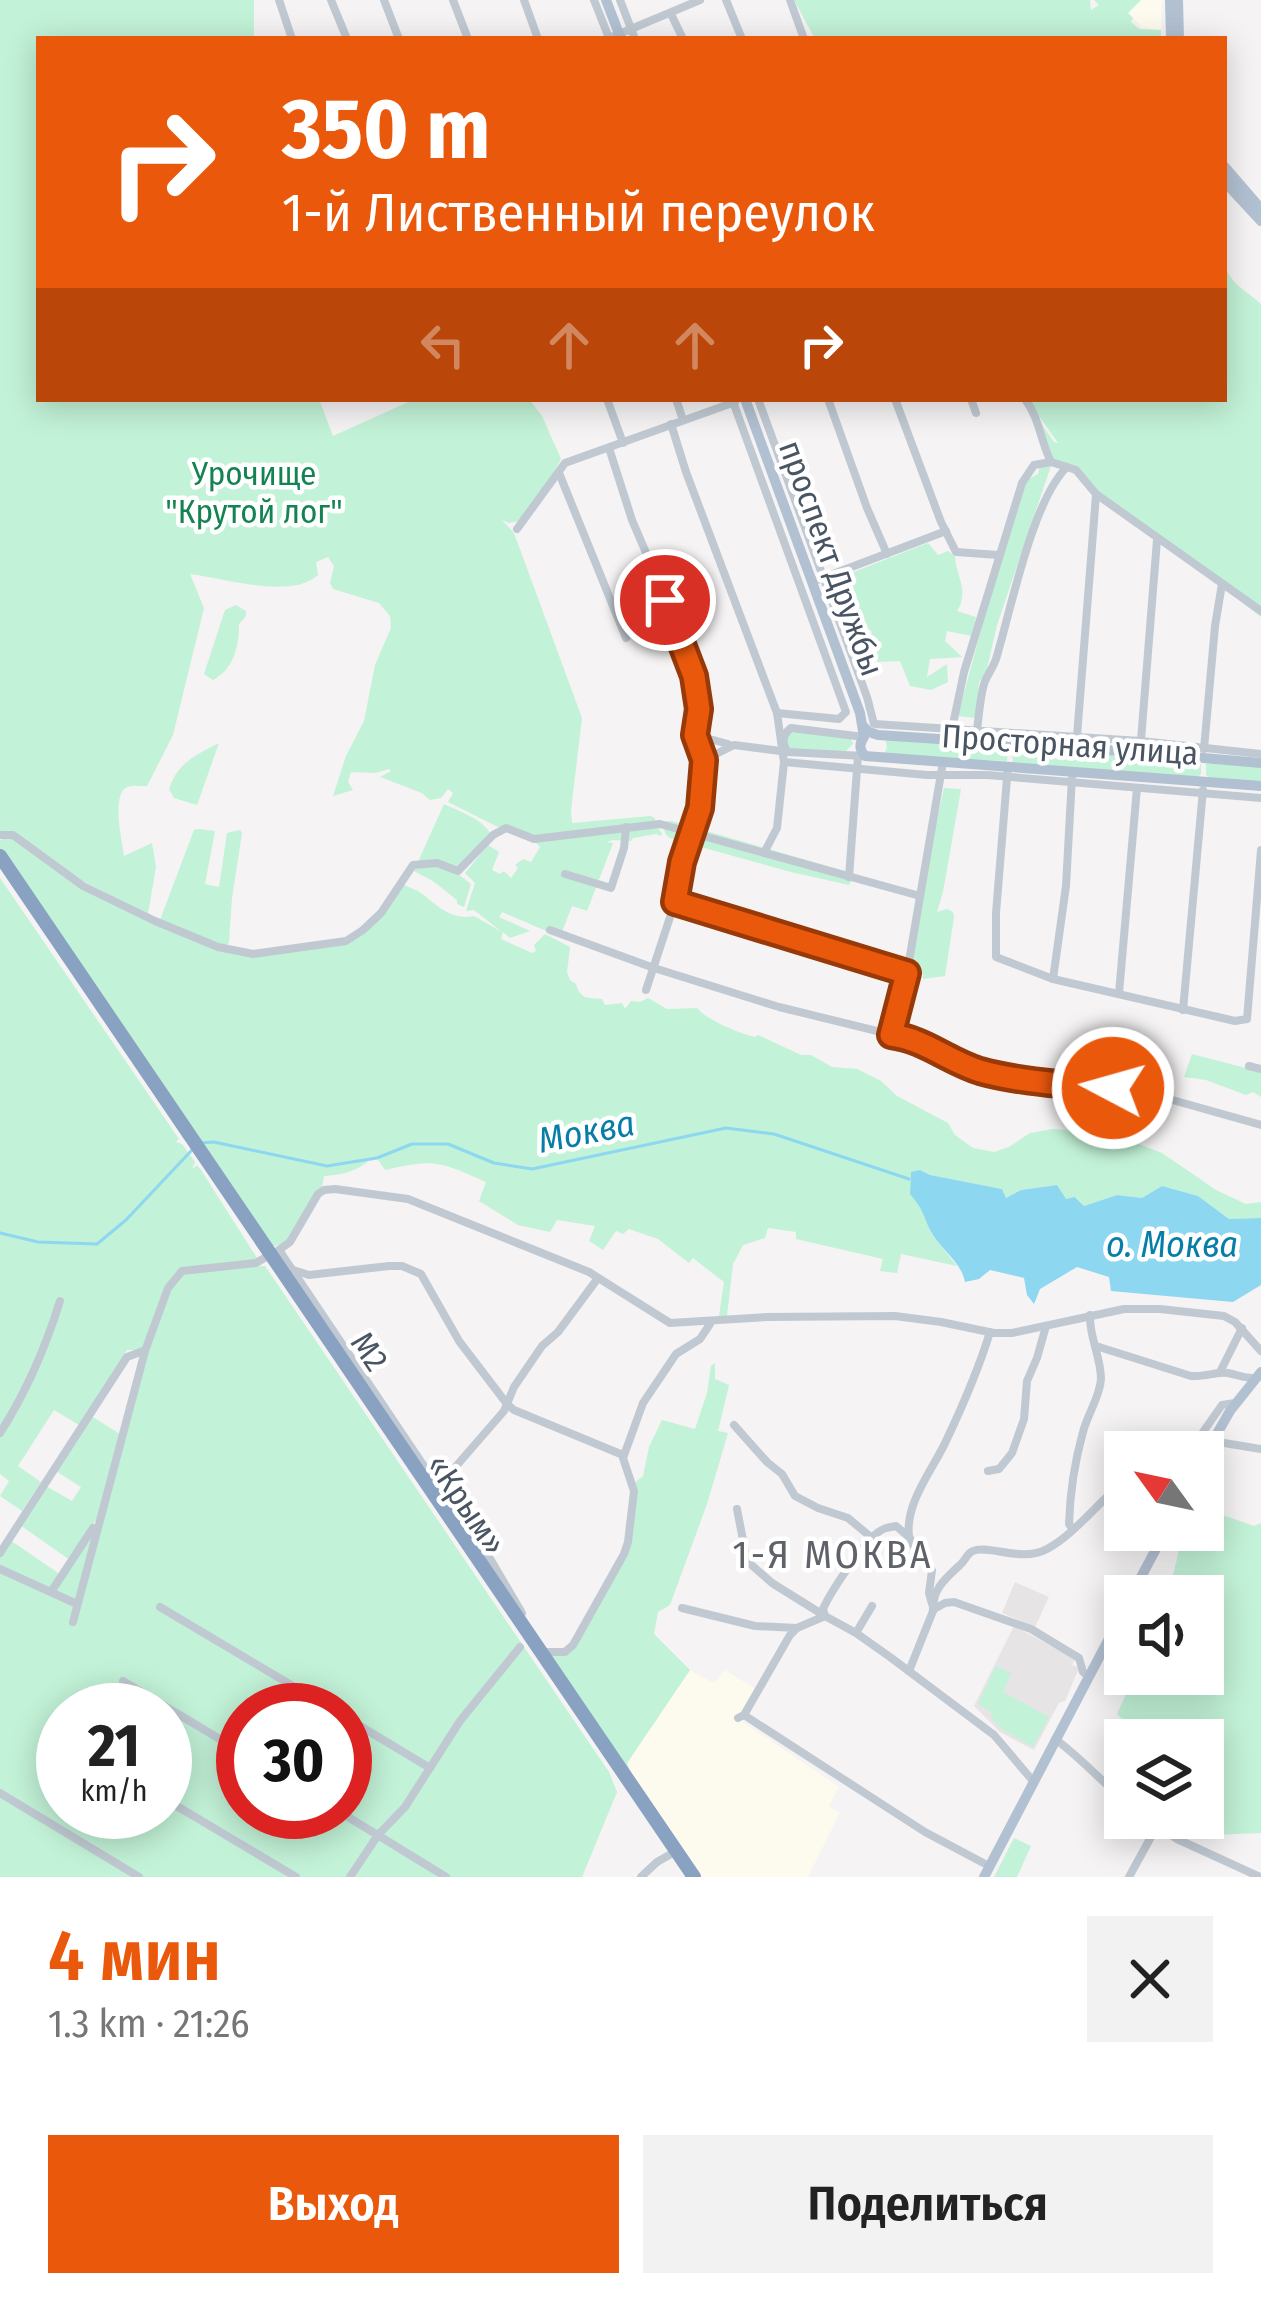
<!DOCTYPE html>
<html lang="ru">
<head>
<meta charset="utf-8">
<style>
	body { margin:0; font-family:"Fira Sans Condensed",sans-serif; background:#f2f2f2; color:#222; height:100vh; display:flex; flex-direction:column; font-size:45px; white-space:nowrap }
	* { box-sizing:border-box; margin:0 }
	p { font-size:39px; color:#767676 }
	.icon { flex:none; width:66px; height:66px; fill:none; stroke:currentColor; stroke-width:2; stroke-linecap:round; stroke-linejoin:round }
	.map { position:relative; height:1877px; overflow:hidden }
	.drawer { display:flex; flex-direction:column; background:#fff; flex:1 }
	.drawer>* { flex:none }
	.guide { position:absolute; left:36px; top:36px; width:1191px; height:366px; border-radius:0px; box-shadow:0 6px 30px #0003; background:#ea580c; color:#fff; overflow:hidden }
	.needle { width:78px; rotate:303deg }
	.buttons { position:absolute; left:1104px; top:1431px; display:grid; gap:24px }
	.buttons a { display:grid; place-items:center; width:120px; height:120px; border-radius:0px; background:#fff; box-shadow:0 6px 30px #0003; font-size:60px }
	.speed { position:absolute; left:36px; top:1683px; display:flex; gap:24px; font-size:60px; font-weight:700; text-align:center }
	.speed>* { display:grid; place-content:center; width:156px; height:156px; border-radius:50%; background:#fff; box-shadow:0 6px 30px #0003; line-height:1 }
	.speed small { font-size:30px; font-weight:400 }
	.speed .limit { border:18px solid #d22; background:#fff; color:#111 }
	.pin { position:absolute; display:grid; place-items:center; width:102px; height:102px; color:#fff; margin:-51px; border:6px solid #fff; border-radius:50%; box-shadow:0 3px 12px #0007 }
	.me { position:absolute; width:132px; margin:-66px; rotate:276deg; stroke-linejoin:round; filter:drop-shadow(0 0 9px #0008) }
	.turn { display:flex; align-items:center; gap:42px; height:252px; padding:0 48px; font-size:54px }
	.turn .icon { width:156px; height:156px; stroke-width:2.5 }
	.turn b { display:block; font-size:84px; line-height:102px }
	.lanes { display:flex; align-items:center; height:114px; padding:0 48px; background:#0003; justify-content:center; gap:60px; direction:ltr }
	.lanes .off { opacity:.35 }
	.round { display:grid; place-items:center; flex:none; width:126px; height:126px; border-radius:0px; background:#f2f2f2 }
	.head { display:flex; align-items:center; justify-content:space-between; height:204px; padding:0 48px }
	h1 { font-size:72px; font-weight:600; line-height:90px; color:#ea580c }
	.button { display:flex; gap:24px; margin-top:auto; padding:24px 48px }
	.button a { flex:1; height:138px; border-radius:0px; background:#ea580c; color:#fff; font-size:48px; font-weight:600; line-height:138px; text-align:center }
	.button a+a { background:#f2f2f2; color:#222 }
	.map>svg:first-child { display:block }
</style>
</head>
<body>
<div class="map">
<svg width="1261" height="1877" viewBox="0 0 1261 1877">
	<rect width="100%" height="100%" fill="#f5f3f3"/>
	<!-- commercial -->
	<g fill="#fdfaee">
		<polygon points="1116,0 1162,0 1161,30 1142,28"/>
		<polygon points="690,1670 714,1683 725,1670 759,1691 743,1722 839,1787 829,1806 840,1813 808,1877 702,1877 639,1795 627,1764"/>
	</g>
	<!-- education -->
	<g fill="#e6e4e5">
		<polygon points="1015,1582 1049,1597 1035,1627 1002,1613"/>
		<polygon points="1014,1626 1075,1659 1072,1665 1079,1668 1065,1701 1059,1703 1034,1750 1000,1732 974,1706"/>
	</g>
	<!-- green -->
	<g fill="#c2f2d7" fill-rule="evenodd">
		<path d="M 0,0 L 254,0 L 254,36 L 251,39 L 39,39 L 39,399 L 319,399 L 333,436 L 415,399 L 529,399 L 542,416 L 561,459 L 552,476 L 519,521 L 509,523 L 502,520 L 514,533 L 582,718 L 571,810 L 572,823 L 650,816 L 655,818 L 656,823 L 652,825 L 657,826 L 662,834 L 661,836 L 656,834 L 633,838 L 631,841 L 613,840 L 607,842 L 613,843 L 587,911 L 572,906 L 560,937 L 502,912 L 499,917 L 530,931 L 510,938 L 503,932 L 501,939 L 532,953 L 536,951 L 534,945 L 545,934 L 570,947 L 567,972 L 570,980 L 576,984 C 580,1000 590,998 602,999 L 605,1005 L 622,1003 L 625,1009 L 631,1001 L 640,1002 L 648,998 L 667,1009 L 697,1008 C 707,1020 738,1033 755,1037 L 758,1035 L 801,1055 L 811,1055 L 832,1067 L 857,1069 L 881,1081 L 897,1096 L 948,1123 L 955,1135 L 973,1148 L 994,1152 L 1009,1147 L 1030,1133 L 1053,1129 L 1077,1131 L 1102,1140 L 1136,1143 L 1162,1153 L 1216,1190 L 1246,1204 L 1261,1202 L 1261,1218 L 1229,1219 L 1198,1196 L 1162,1186 L 1142,1198 L 1117,1195 L 1084,1206 L 1076,1197 L 1066,1200 L 1057,1185 L 1021,1190 L 1006,1198 L 1002,1189 L 930,1175 L 920,1170 L 911,1173 L 910,1194 L 924,1210 L 931,1233 L 957,1266 L 901,1254 L 897,1273 L 880,1271 L 883,1259 L 796,1239 L 796,1232 L 768,1228 L 765,1238 L 743,1245 L 733,1264 L 727,1316 L 719,1316 L 724,1282 L 693,1258 L 689,1263 L 658,1239 L 629,1229 L 623,1234 L 616,1231 L 603,1250 L 589,1241 L 595,1226 L 557,1220 L 550,1232 L 518,1225 L 479,1201 L 486,1182 C 440,1162 436,1158 385,1170 L 377,1158 C 362,1161 375,1157 363,1165 C 351,1173 338,1175 324,1176 C 323,1189 318,1191 311,1202 C 298,1222 295,1249 266,1246 L 36,911 L 34,898 L 28,897 L 0,857 L 0,840 L 8,837 L 16,840 L 71,882 L 192,940 L 243,956 L 272,955 L 348,943 L 375,923 L 402,884 C 408,887 415,889 421,893 C 437,905 451,921 474,916 L 502,932 L 474,910 L 466,911 L 475,883 L 465,873 L 488,845 L 499,852 L 492,870 L 500,874 L 504,871 L 511,878 L 518,868 L 515,865 L 523,859 L 531,862 L 540,847 L 534,841 L 541,838 L 506,827 L 500,828 L 448,802 L 453,793 L 448,789 L 441,798 L 430,800 L 422,793 L 380,777 L 391,771 L 389,769 L 375,773 L 351,772 L 348,782 L 353,790 L 333,796 L 346,756 L 364,721 L 375,665 L 391,628 L 390,616 L 379,603 L 333,589 L 330,583 L 334,566 L 328,557 L 316,562 L 318,575 C 291,600 224,578 190,574 L 204,608 L 173,735 L 147,786 C 143,786 131,785 127,787 C 111,795 122,840 124,856 L 152,843 L 156,867 L 148,914 L 75,877 L 9,831 L 0,832 Z"/>
		<polygon points="794,0 1090,0 1091,10 1099,5 1094,0 1141,0 1128,13 1133,18 1131,22 1139,29 1161,30 1161,39 815,39"/>
		<path d="M 1224,264 C 1230,284 1247,291 1261,304 L 1261,617 L 1098,492 L 1082,473 L 1053,460 L 997,625 L 986,673 L 979,682 L 976,718 L 958,716 L 984,618 L 1026,480 L 1038,474 L 1040,464 L 1046,463 L 1042,425 L 1054,442 L 1058,443 L 1027,399 L 1224,399 Z"/>
		<path d="M 928,543 L 938,555 L 948,551 L 955,556 C 956,577 970,591 957,611 L 976,617 L 972,636 L 947,631 L 945,641 L 962,657 L 930,659 L 927,677 L 947,664 L 948,682 L 931,690 L 910,686 L 900,661 L 878,662 L 866,645 L 872,632 L 864,624 L 846,622 L 833,580 Z"/>
		<path d="M 236,605 L 246,611 L 246,616 L 239,624 C 239,646 234,669 213,680 L 204,674 L 225,610 Z"/>
		<polygon points="792,732 851,739 853,744 845,752 789,750 785,740 787,734"/>
		<polygon points="885,738 1008,748 1007,761 884,755 887,747"/>
		<path d="M 219,743 L 197,805 L 174,798 L 169,789 C 178,762 196,755 219,743 Z"/>
		<polygon points="1012,749 1201,761 1201,774 1198,777 1013,764"/>
		<polygon points="1206,763 1261,766 1261,783 1210,778 1206,775"/>
		<polygon points="944,788 961,789 943,892 937,912 947,909 953,912 954,917 945,976 923,979 923,974 916,972 916,962 909,972 903,970"/>
		<path d="M 444,804 C 460,812 481,818 490,833 L 458,869 L 418,862 Z"/>
		<path d="M 665,821 L 672,821 L 855,874 L 849,885 L 791,872 L 672,839 C 664,835 663,830 665,821 Z"/>
		<polygon points="198,829 215,831 205,884 219,887 227,833 240,830 242,833 232,898 229,942 226,947 160,920 194,830"/>
		<polygon points="437,865 458,874 471,884 464,907 457,904 457,900 433,881 412,870 416,866"/>
		<polygon points="0,878 179,1139 176,1142 182,1144 195,1162 192,1169 197,1165 201,1170 257,1258 252,1262 176,1273 142,1350 127,1350 79,1425 54,1410 18,1466 41,1482 22,1511 0,1496 9,1481 0,1474"/>
		<polygon points="1192,1054 1261,1072 1261,1097 1253,1092 1246,1095 1206,1080 1184,1077"/>
		<path d="M 265,1266 L 609,1772 L 617,1792 L 582,1877 L 0,1877 L 0,1570 L 76,1604 L 148,1350 L 169,1289 L 183,1274 L 201,1269 ZM 63,1710 L 165,1710 L 165,1812 L 63,1812 ZM 243,1710 L 345,1710 L 345,1812 L 243,1812 Z"/>
		<polygon points="715,1363 715,1379 729,1385 718,1431 728,1433 707,1504 670,1605 658,1612 654,1634 690,1670 627,1763 639,1797 544,1653 570,1651 625,1554 633,1484 643,1476 649,1447 662,1420 695,1429 707,1393 711,1366"/>
		<polygon points="91,1416 120,1434 98,1517 70,1560 20,1525 46,1486 72,1501 81,1487 56,1471"/>
		<polygon points="1203,1508 1254,1526 1261,1523 1261,1833 1190,1836 1160,1818 1203,1818 1203,1740 1125,1740 1125,1797 1106,1769 1114,1745 1129,1725 1117,1714 1135,1674 1203,1674 1203,1596 1164,1596 1172,1579 1184,1530 1203,1530"/>
		<polygon points="96,1526 76,1601 55,1593"/>
		<polygon points="10,1540 61,1575 54,1586 47,1589 0,1567 0,1555"/>
		<polygon points="996,1666 1011,1673 1003,1692 1049,1717 1033,1747 1000,1728 991,1717 992,1713 978,1704"/>
		<polygon points="1014,1838 1031,1846 1017,1877 994,1877"/>
	</g>
	<!-- water -->
	<path fill="#8dd7f1" d="M 920,1170 L 930,1175 L 1002,1189 L 1006,1198 L 1021,1190 L 1057,1185 L 1066,1199 L 1075,1197 L 1084,1206 L 1117,1195 L 1142,1198 L 1162,1186 L 1198,1196 L 1229,1219 L 1261,1218 L 1261,1285 L 1233,1302 L 1111,1291 L 1109,1277 L 1077,1267 L 1040,1289 L 1034,1304 L 1027,1295 L 1024,1278 L 990,1270 L 979,1279 L 965,1282 C 961,1261 940,1249 930,1230 C 922,1212 924,1211 910,1194 L 911,1172 Z"/>
	<g fill="none" stroke-linecap="round" stroke-linejoin="round">
		<!-- stream -->
		<g stroke="#8dd7f1" stroke-width="3">
			<polyline points="200,1143 214,1142 327,1166 377,1158 412,1144 448,1144 494,1163 532,1169 726,1128 774,1134 909,1179"/>
			<polyline points="0,1233 38,1242 97,1244 126,1220 192,1150"/>
		</g>
		<!-- minor -->
		<g stroke="#c0c9d2" stroke-width="8">
			<polyline points="279,0 292,39"/>
			<polyline points="331,0 347,39"/>
			<polyline points="384,0 399,39"/>
			<polyline points="453,0 468,39"/>
			<polyline points="524,0 538,39"/>
			<polyline points="594,0 609,38"/>
			<polyline points="620,0 635,39"/>
			<polyline points="726,0 742,39"/>
			<polyline points="790,0 804,39"/>
			<polyline points="671,14 683,39"/>
			<polyline points="607,39 700,0"/>
			<polyline points="607,399 623,443"/>
			<polyline points="676,399 683,420"/>
			<polyline points="732,399 846,712 839,719 777,713"/>
			<polyline points="758,399 867,697 874,724 1141,741 1261,754"/>
			<polyline points="828,399 867,508 887,554"/>
			<polyline points="895,399 941,522 956,552 998,555"/>
			<polyline points="971,399 976,413"/>
			<path d="M 1025,399 C 1040,419 1040,440 1051,462 L 1076,470 L 1096,494 L 1261,611"/>
			<polyline points="671,424 686,472 777,713 784,762 777,828 764,853"/>
			<polyline points="609,448 632,520 656,576 694,677 699,709 695,735 704,760 698,817 682,863 675,902 646,990"/>
			<polyline points="559,473 626,638"/>
			<polyline points="517,529 565,463 735,402"/>
			<polyline points="812,582 946,531"/>
			<polyline points="952,729 964,672 1022,483 1034,465 1051,462"/>
			<path d="M 977,730 C 979,715 980,698 984,684 C 987,675 993,668 996,659 C 1011,610 1032,501 1067,467"/>
			<polyline points="695,735 728,744"/>
			<polyline points="1077,736 1096,495"/>
			<path d="M 864,737 L 791,728 C 782,735 781,743 788,752 L 864,756"/>
			<polyline points="1141,740 1157,540"/>
			<polyline points="1204,749 1215,626 1222,584"/>
			<polyline points="704,760 734,745 788,752"/>
			<polyline points="784,762 927,775 987,775 1261,798"/>
			<polyline points="1008,766 996,913 996,957 1053,979 1235,1021 1247,1019 1261,850"/>
			<polyline points="0,835 13,835 83,886 155,921 218,947 253,954 346,941 363,930 381,913 413,865 437,863 458,871 493,835 506,828 534,839 660,824 920,896"/>
			<polyline points="565,874 611,888 624,848 626,827"/>
			<polyline points="849,877 858,756"/>
			<polyline points="675,902 907,973"/>
			<polyline points="550,930 654,968 779,1007 922,1042 980,1071 1144,1092 1261,1125"/>
			<polyline points="1053,979 1066,886 1072,777"/>
			<polyline points="1119,993 1137,788"/>
			<polyline points="1183,1010 1203,790"/>
			<polyline points="891,1035 907,973 943,762"/>
			<polyline points="1249,1066 1261,1069"/>
			<polyline points="279,1250 438,1487 485,1550 522,1613"/>
			<polyline points="272,1255 290,1242 318,1194 324,1190 335,1189 408,1199 589,1272 670,1323 767,1317 895,1316 941,1322 994,1333 1012,1333 1124,1309 1160,1309 1224,1316 1235,1322 1261,1351"/>
			<polyline points="290,1269 309,1275 389,1266 402,1266 421,1274 459,1341 507,1404 514,1410 623,1455"/>
			<path d="M 1096,1346 L 1191,1376 C 1205,1377 1220,1371 1228,1373 C 1239,1375 1244,1379 1256,1378"/>
			<polyline points="1220,1372 1242,1328"/>
			<polyline points="734,1425 767,1462 782,1474 795,1496 818,1508 848,1518 872,1538"/>
			<path d="M 0,1433 C 27,1391 45,1349 60,1301"/>
			<polyline points="1214,1437 1218,1442 1261,1449"/>
			<polyline points="1189,1452 1222,1405 1235,1403"/>
			<polyline points="988,1471 999,1469 1012,1453 1024,1419 1027,1381 1037,1358 1046,1326"/>
			<polyline points="438,1487 504,1411 514,1387 542,1346 558,1332 598,1278"/>
			<polyline points="737,1509 747,1561 772,1583 825,1616 797,1628 790,1635 744,1715 738,1718"/>
			<path d="M 1072,1528 L 1069,1524 C 1070,1492 1074,1464 1083,1432 C 1087,1415 1100,1397 1101,1379 C 1101,1357 1089,1337 1090,1315"/>
			<path d="M 909,1536 C 905,1502 933,1470 947,1439 C 963,1405 979,1368 990,1332"/>
			<polyline points="0,1553 127,1357 143,1351"/>
			<polyline points="0,1569 77,1604"/>
			<polyline points="51,1592 93,1528"/>
			<path d="M 932,1604 L 929,1593 L 932,1570 L 919,1558 L 910,1538 L 896,1526 C 887,1528 885,1527 877,1533 C 862,1545 831,1591 823,1609 L 825,1616 L 856,1633 L 890,1657 L 994,1735 L 1033,1781"/>
			<polyline points="160,1607 333,1710"/>
			<polyline points="682,1608 755,1626 797,1628"/>
			<polyline points="934,1609 945,1603 954,1602 1031,1629 1079,1658 1083,1672 1089,1677"/>
			<polyline points="73,1622 145,1351 168,1288 182,1271 256,1263 266,1257"/>
			<polyline points="856,1633 872,1606"/>
			<polyline points="545,1652 565,1652 573,1645 624,1554 628,1542 634,1491 623,1458 643,1403 676,1354 700,1339 710,1324"/>
			<path d="M 909,1671 L 933,1611 C 932,1589 945,1579 960,1565 C 965,1561 967,1553 973,1551 C 987,1544 1022,1563 1047,1549 C 1076,1533 1098,1502 1125,1481"/>
			<polyline points="123,1681 243,1753"/>
			<polyline points="744,1715 925,1832 989,1866"/>
			<polyline points="345,1717 430,1768"/>
			<path d="M 1055,1739 C 1080,1757 1101,1781 1125,1801"/>
			<polyline points="0,1793 139,1877"/>
			<polyline points="165,1799 296,1877"/>
			<polyline points="340,1812 446,1877"/>
			<polyline points="1146,1818 1177,1839 1260,1877"/>
			<polyline points="350,1877 378,1835 405,1807 460,1721 520,1647"/>
			<polyline points="641,1877 657,1862 671,1854"/>
			<polyline points="1129,1877 1157,1826"/>
		</g>
		<!-- major -->
		<g stroke="#b2c1d2" stroke-width="10">
			<polyline points="606,0 621,39"/>
			<polyline points="1170,0 1171,39"/>
			<polyline points="1178,0 1179,39"/>
			<polyline points="1224,166 1261,209"/>
			<polyline points="1224,181 1261,221"/>
			<path d="M 745,399 L 860,713 L 864,737 C 859,744 859,749 865,756 L 1261,786"/>
			<polyline points="863,726 869,732 878,735 1135,752 1261,763"/>
			<polyline points="1203,1458 1230,1411 1261,1372"/>
			<polyline points="1131,1596 1166,1530"/>
			<polyline points="984,1877 1125,1608"/>
		</g>
		<!-- highway -->
		<polyline stroke="#89a2c2" stroke-width="14" points="0,856 694,1877"/>
	</g>
	<g fill="none" stroke-linecap="round" stroke-linejoin="round">
		<defs>
			<path id="route" d="M 665,600 L 694,676 L 699,709 L 695,735 L 704,760 L 700,808 L 682,862 L 675,902 L 907,973 L 891,1035 C 924,1039 948,1061 980,1071 C 1015,1081 1075,1086 1113,1088"/>
		</defs>
		<!-- route casing -->
		<use href="#route" stroke="#983908" stroke-width="30"/>
		<!-- route -->
		<use href="#route" stroke="#ea580c" stroke-width="21"/>
	</g>
	<g text-anchor="middle" stroke-width="9" stroke-linejoin="round" paint-order="stroke">
		<!-- park labels -->
		<g font-size="33" fill="#148351" stroke="#fff">
			<text x="254" y="485">Урочище<tspan x="254" dy="38">"Крутой лог"</tspan></text>
		</g>
		<!-- street labels -->
		<g font-size="33" fill="#495562" stroke="#fff">
			<text transform="translate(832 558) rotate(70)" y="12">проспект Дружбы</text>
			<text transform="translate(1070 744) rotate(4)" y="12">Просторная улица</text>
			<text transform="translate(370 1351) rotate(56)" y="12">М2</text>
			<text transform="translate(467 1504) rotate(56)" y="12">«Крым»</text>
		</g>
		<!-- water labels -->
		<g font-size="36" font-style="italic" fill="#077ea7" stroke="#fff">
			<text transform="translate(586 1131) rotate(-11)" y="13">Моква</text>
			<text x="1172" y="1257">о. Моква</text>
		</g>
		<!-- quarter labels -->
		<g font-size="39" letter-spacing="3" fill="#5f6268" stroke="#fff">
			<text x="833" y="1568">1-Я МОКВА</text>
		</g>
	</g>
</svg>
<div class="buttons">
<a><svg class="needle" viewBox="-14 -14 28 28"><path d="M0-13l5 13h-10z" fill="#e53935"/><path d="M0 13l5-13h-10z" fill="#767676"/></svg></a>
<a><svg class="icon" aria-label="sound" viewBox="0 0 24 24"><path d="M4 9h4l5-4v14l-5-4H4zM17 9q2 3 0 6"/></svg></a>
<a><svg class="icon" aria-label="layers" viewBox="0 0 24 24"><path d="M12 4l9 5-9 5-9-5zM3 14l9 5 9-5"/></svg></a>
</div>
<div class="speed"><div>21<small>km/h</small></div><div class="limit">30</div></div>
<div class="pin" style="left:665px;top:600px;background:#d93025"><svg class="icon" aria-label="arrive" viewBox="0 0 24 24"><path d="M6 21V4h12l-3 4 3 4H6"/></svg></div>
<svg class="me" style="left:1113px;top:1088px" viewBox="-20 -20 40 40"><circle r="17" fill="#ea580c" stroke="#fff" stroke-width="3"/><path d="M0-11L8 9 0 5-8 9z" fill="#fff"/></svg>
<div class="guide">
<div class="turn"><svg class="icon" aria-label="right" viewBox="0 0 24 24"><path d="M7 20v-9h11M14 6l5 5-5 5"/></svg><div><b>350 m</b>1-й Лиственный переулок</div></div>
<div class="lanes"><svg class="icon off" aria-label="left" viewBox="0 0 24 24"><path d="M17 20v-9H6M10 6l-5 5 5 5"/></svg><svg class="icon off" aria-label="ahead" viewBox="0 0 24 24"><path d="M12 20V5M6 11l6-6 6 6"/></svg><svg class="icon off" aria-label="ahead" viewBox="0 0 24 24"><path d="M12 20V5M6 11l6-6 6 6"/></svg><svg class="icon" aria-label="right" viewBox="0 0 24 24"><path d="M7 20v-9h11M14 6l5 5-5 5"/></svg></div>
</div>
</div>
<section class="drawer">
<div class="head"><div><h1>4 мин</h1><p>1.3 km · 21:26</p></div><a class="round"><svg class="icon" aria-label="close" viewBox="0 0 24 24"><path d="M6 6l12 12M18 6L6 18"/></svg></a></div>
<div class="button"><a>Выход</a><a>Поделиться</a></div>
</section>
</body>
</html>
